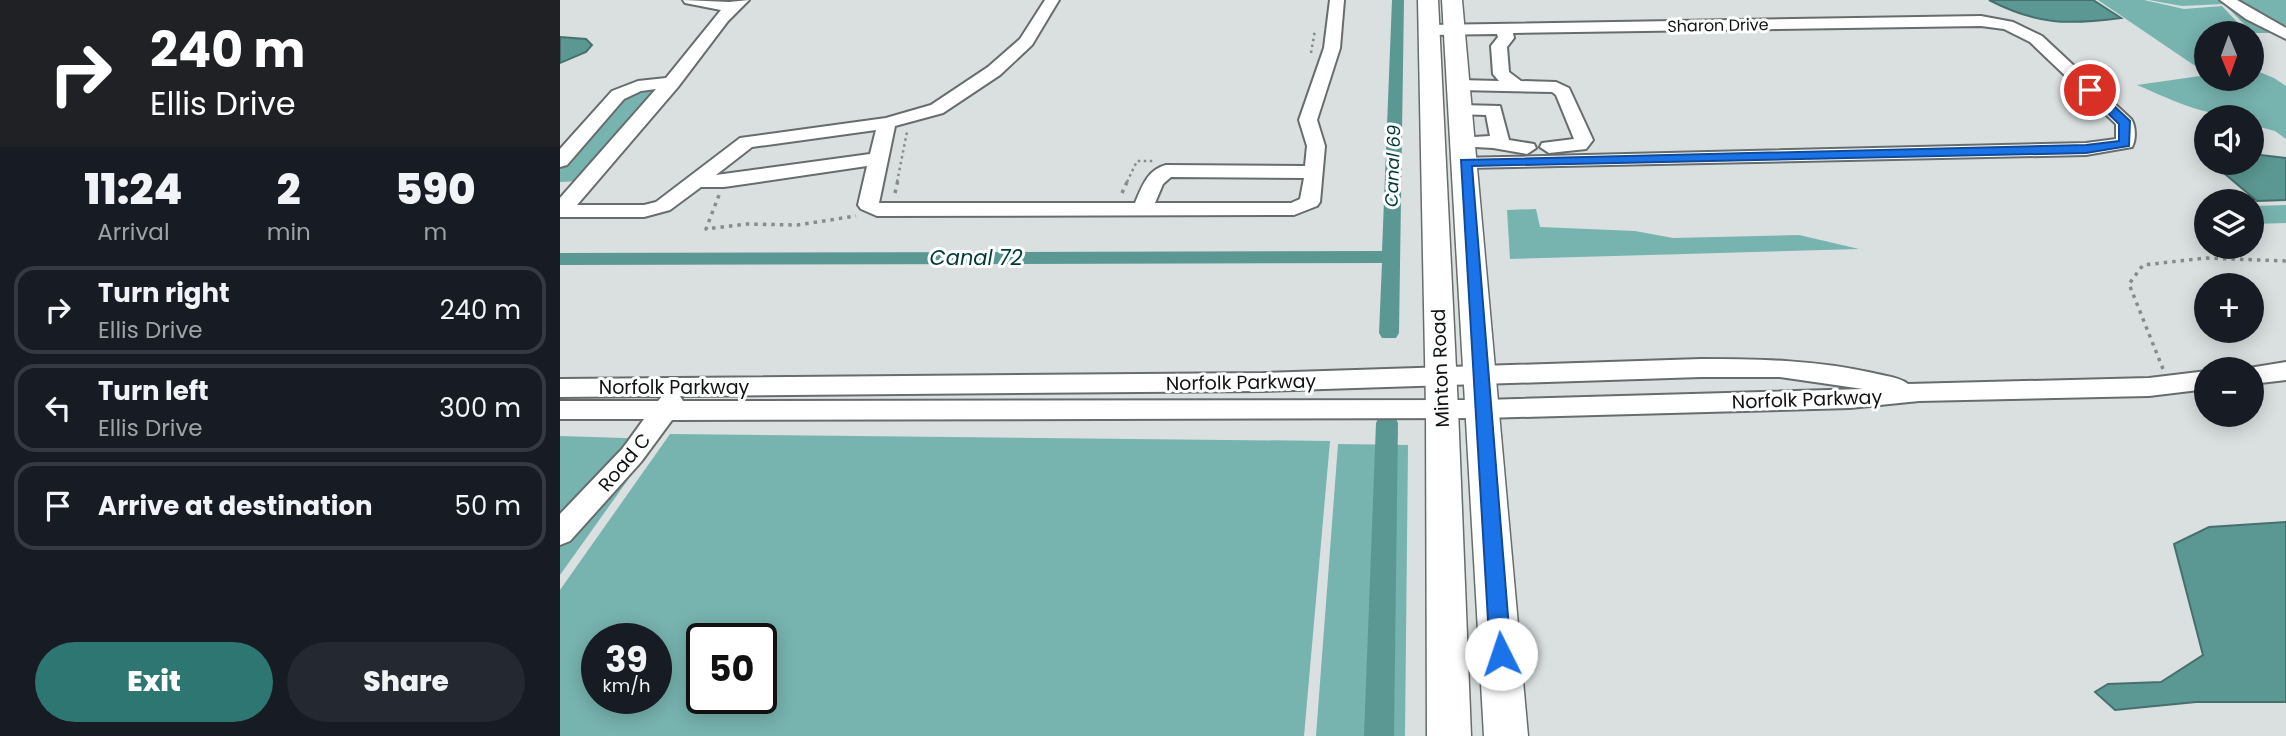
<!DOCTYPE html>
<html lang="en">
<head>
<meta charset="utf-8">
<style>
	body { margin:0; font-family:Poppins,sans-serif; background:#242831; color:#f1f3f6; height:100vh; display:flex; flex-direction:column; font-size:26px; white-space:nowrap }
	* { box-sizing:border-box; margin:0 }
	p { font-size:23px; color:#9ea1a6 }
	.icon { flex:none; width:38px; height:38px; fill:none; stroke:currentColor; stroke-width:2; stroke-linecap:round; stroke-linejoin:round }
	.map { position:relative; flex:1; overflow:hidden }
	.drawer { display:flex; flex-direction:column; background:#171b24; width:560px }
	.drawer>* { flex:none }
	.top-card { background:#202124; color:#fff; overflow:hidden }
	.needle { width:46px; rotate:179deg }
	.tools { position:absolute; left:1634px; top:21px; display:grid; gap:14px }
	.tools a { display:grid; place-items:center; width:70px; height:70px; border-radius:50%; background:#171b24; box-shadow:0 4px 18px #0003; font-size:35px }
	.speed { position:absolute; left:21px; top:623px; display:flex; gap:14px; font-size:35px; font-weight:700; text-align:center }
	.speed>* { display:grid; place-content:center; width:91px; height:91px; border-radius:50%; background:#171b24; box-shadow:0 4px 18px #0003; line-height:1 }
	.speed small { font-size:18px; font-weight:400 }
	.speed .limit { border:4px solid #111; border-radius:10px; background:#fff; color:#111 }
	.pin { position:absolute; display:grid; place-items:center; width:60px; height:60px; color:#fff; margin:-30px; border:4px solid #fff; border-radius:50%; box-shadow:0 2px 7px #0007 }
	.me { position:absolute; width:77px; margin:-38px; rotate:356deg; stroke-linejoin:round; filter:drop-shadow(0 0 5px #0008) }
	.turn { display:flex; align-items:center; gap:24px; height:147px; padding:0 35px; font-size:32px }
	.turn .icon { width:91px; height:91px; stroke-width:2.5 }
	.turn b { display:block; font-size:49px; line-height:60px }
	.eta { display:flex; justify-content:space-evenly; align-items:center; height:119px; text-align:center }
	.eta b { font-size:42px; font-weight:800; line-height:49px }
	.button { display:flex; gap:14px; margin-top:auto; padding:14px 35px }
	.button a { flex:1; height:80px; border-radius:42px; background:#2d7672; color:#fff; font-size:28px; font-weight:800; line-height:80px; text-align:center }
	.button a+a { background:#242831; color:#f1f3f6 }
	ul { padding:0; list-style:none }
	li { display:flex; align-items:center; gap:21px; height:88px; margin:0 14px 10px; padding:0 21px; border:4px solid #363941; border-radius:21px }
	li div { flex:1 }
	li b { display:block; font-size:26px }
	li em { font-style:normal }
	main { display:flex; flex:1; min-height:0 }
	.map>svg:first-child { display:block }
</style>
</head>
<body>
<main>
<section class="drawer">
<div class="top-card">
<div class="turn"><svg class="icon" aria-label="right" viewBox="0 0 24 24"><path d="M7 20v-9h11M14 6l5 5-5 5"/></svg><div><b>240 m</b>Ellis Drive</div></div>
</div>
<div class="eta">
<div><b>11:24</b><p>Arrival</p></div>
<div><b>2</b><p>min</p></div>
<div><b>590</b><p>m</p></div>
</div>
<ul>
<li><svg class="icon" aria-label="right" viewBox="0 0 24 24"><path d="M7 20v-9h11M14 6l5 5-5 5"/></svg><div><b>Turn right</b><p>Ellis Drive</p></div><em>240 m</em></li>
<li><svg class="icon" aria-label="left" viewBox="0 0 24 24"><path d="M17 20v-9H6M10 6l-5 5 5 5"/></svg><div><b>Turn left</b><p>Ellis Drive</p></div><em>300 m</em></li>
<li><svg class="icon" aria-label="arrive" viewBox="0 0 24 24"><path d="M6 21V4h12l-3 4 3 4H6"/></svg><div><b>Arrive at destination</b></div><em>50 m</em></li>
</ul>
<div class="button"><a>Exit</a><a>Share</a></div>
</section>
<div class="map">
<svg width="1726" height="736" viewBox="0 0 1726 736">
	<rect width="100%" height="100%" fill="#d9e0df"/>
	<!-- forest -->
	<g fill="#77b3af" fill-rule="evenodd">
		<polygon points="1538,0 1584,0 1624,9 1662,6 1679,24 1650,30 1647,33 1647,74"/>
		<polygon points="1589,0 1726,0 1726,25 1720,25 1726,33 1656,33 1685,25 1664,4 1622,6"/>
		<path d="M 1692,69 L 1714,78 L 1726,86 L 1726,139 L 1715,131 L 1692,125 L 1692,117 C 1645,117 1619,103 1577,85 L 1647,75 L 1647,79 L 1692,79 Z"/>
		<polygon points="101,88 20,181 0,182 0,170 66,95 71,91"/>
		<polygon points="1726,205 1726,223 1692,224 1692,206"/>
		<polygon points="976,209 980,227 1075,231 1113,238 1239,235 1299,249 950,259 947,210"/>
		<path d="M 110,434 L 770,441 L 744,736 L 0,736 L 0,590 ZM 37,639 L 96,639 L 96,698 L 37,698 ZM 142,639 L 201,639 L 201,698 L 142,698 Z"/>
		<polygon points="0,436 97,439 0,575"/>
		<polygon points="778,444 848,445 845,736 756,736"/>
	</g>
	<!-- water -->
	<g fill="#5c9893" stroke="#46706d" stroke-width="2">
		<path d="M 1429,0 L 1533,0 L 1561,18 C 1507,25 1478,25 1429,0 Z"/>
		<polygon points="0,37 26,39 32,45 26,52 0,63"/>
		<polygon points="1692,154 1726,158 1726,200 1697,201 1653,164 1692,163"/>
		<polygon points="1726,522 1726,702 1636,702 1555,710 1535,692 1548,684 1601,682 1643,655 1614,544 1649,527"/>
	</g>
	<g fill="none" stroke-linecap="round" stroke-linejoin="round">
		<!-- canal -->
		<g fill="#5c9893" fill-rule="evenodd">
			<polygon points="832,0 844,0 839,333 836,338 822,338 819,333 822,263 0,265 0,253 822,251"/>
			<polygon points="827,415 835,417 838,423 834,736 804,736 816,423 819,417"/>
		</g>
		<defs>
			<g id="minor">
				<path d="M 123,0 L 169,2 L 189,0 L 168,21 L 118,87 L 17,205 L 84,205 L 96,202 L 180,138 L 326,118 L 371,105 L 428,67 L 460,39 L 485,0 L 499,0 L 472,45 L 440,75 L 383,113 L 335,126 L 319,203 L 575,203 C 582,187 587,170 606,165 L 745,166 L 747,146 L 739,120 L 764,48 L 770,0 L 784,0 L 780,48 L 757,120 L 765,146 L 760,202 L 757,206 L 734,215 L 317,216 L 301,209 L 298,205 L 307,166 L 164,187 L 141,187 L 110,210 L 84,217 L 0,217 L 0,198 L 96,89 L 81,91 L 64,99 L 7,165 L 0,167 L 0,149 L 52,91 L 78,81 L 106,78 L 161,10 L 125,3 ZM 316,130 L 310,154 L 156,175 L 192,147 ZM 611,177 L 744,178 L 740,199 L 731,203 L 595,203 L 603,184 Z"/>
				<polygon points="1660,0 1677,0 1726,28 1726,39 1686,19"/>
				<path d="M 1421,16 L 1453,22 L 1482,36 L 1571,119 C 1576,126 1576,140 1572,147 L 1526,155 L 905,168 L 898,166 L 895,162 L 898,158 L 1526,143 L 1556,139 L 1556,124 L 1470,42 L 1444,29 L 1421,26 L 953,33 L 954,38 L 947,47 L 949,72 L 961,81 L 996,82 L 1009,88 L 1033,140 L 1026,149 L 989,153 L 980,147 L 982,143 L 1014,139 L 996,95 L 992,92 L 899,90 L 890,85 L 899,80 L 939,81 L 933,74 L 931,46 L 938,37 L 937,34 L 869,35 L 861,30 L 869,25 Z"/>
				<polygon points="901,105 940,106 949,140 974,144 976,148 967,154 933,148 897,146 895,142 897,138 930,136 926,115 895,114 892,110"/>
				<path d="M 1141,359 C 1199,359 1256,360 1313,373 C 1324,376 1340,377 1348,384 L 1589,378 L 1647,371 L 1647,389 L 1589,396 L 1359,401 L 1290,408 L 923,418 L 112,420 L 81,462 L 10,541 L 0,545 L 0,514 L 63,448 L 84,419 L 0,419 L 0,401 L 98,401 L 102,396 L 0,397 L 0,379 L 703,373 ZM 1141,377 L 1220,377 L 1303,389 L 923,400 L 123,401 L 120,396 L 703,391 Z"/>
				<polygon points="1726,362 1726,380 1692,384 1692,369 1683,369"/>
			</g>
			<g id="major">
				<polygon points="858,0 878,0 898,409 911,736 867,736 866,409"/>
				<polygon points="882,0 902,0 968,736 924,736"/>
			</g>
		</defs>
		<!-- minor casing -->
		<use href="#minor" stroke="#676d6c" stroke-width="4"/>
		<!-- major casing -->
		<use href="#major" stroke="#676d6c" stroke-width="3"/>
		<!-- path-far1 -->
		<g stroke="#878c8b" stroke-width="2.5" stroke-dasharray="2.5 3.5" stroke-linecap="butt">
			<polyline points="751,53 755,30"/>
			<polyline points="337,182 347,132"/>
			<polyline points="567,182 577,161 593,161"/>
		</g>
		<!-- path -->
		<g stroke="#878c8b" stroke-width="3.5" stroke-dasharray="3.5 5" stroke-linecap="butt">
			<polyline points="335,193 338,180"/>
			<polyline points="562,193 568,180"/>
			<polyline points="159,195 146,229 187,224 237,225 296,216"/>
			<polyline points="1603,369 1569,284 1583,265 1646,258 1726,261"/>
		</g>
		<!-- minor -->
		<use href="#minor" fill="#fff" fill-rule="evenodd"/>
		<!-- major -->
		<use href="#major" fill="#fff" fill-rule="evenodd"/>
	</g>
	<!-- route -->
	<polygon fill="#1a73e8" stroke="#114b97" stroke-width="2" points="1526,87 1534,87 1570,121 1569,146 1526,153 912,166 951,654 948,661 941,664 933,661 930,654 901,160 1526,145 1559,141 1559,124 1526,92"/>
	<g text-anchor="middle" stroke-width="6" stroke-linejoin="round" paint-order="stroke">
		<!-- far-street labels -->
		<g font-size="16" fill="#111313" stroke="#fff">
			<text transform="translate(1158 25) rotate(-1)" y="6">Sharon Drive</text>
		</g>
		<!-- far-water labels -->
		<g font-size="18" font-style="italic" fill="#003b38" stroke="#fff">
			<text transform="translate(833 166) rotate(-88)" y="6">Canal 69</text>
		</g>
		<!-- street labels -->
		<g font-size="19" fill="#111313" stroke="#fff">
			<text transform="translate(880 368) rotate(-92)" y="7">Minton Road</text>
			<text transform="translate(681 382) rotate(-1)" y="7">Norfolk Parkway</text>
			<text x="114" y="394">Norfolk Parkway</text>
			<text transform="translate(1247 399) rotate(-2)" y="7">Norfolk Parkway</text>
			<text transform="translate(64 462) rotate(-50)" y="7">Road C</text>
		</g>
		<!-- water labels -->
		<g font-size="21" font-style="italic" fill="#003b38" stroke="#fff">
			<text x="416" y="265">Canal 72</text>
		</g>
	</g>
</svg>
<div class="tools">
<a><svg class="needle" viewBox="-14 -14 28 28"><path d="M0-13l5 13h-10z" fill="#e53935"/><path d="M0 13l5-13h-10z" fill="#9ea1a6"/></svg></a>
<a><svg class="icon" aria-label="sound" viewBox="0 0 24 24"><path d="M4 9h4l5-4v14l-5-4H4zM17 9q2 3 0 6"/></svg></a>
<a><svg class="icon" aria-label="layers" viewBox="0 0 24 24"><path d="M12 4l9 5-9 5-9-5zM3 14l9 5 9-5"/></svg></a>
<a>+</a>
<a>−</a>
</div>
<div class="speed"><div>39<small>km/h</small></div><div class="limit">50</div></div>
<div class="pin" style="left:1530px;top:90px;background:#d93025"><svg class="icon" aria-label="arrive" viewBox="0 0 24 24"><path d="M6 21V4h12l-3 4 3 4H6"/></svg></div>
<svg class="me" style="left:941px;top:654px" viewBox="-20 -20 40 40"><circle r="19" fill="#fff"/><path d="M0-13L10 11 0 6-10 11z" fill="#1a73e8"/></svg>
</div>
</main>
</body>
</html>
